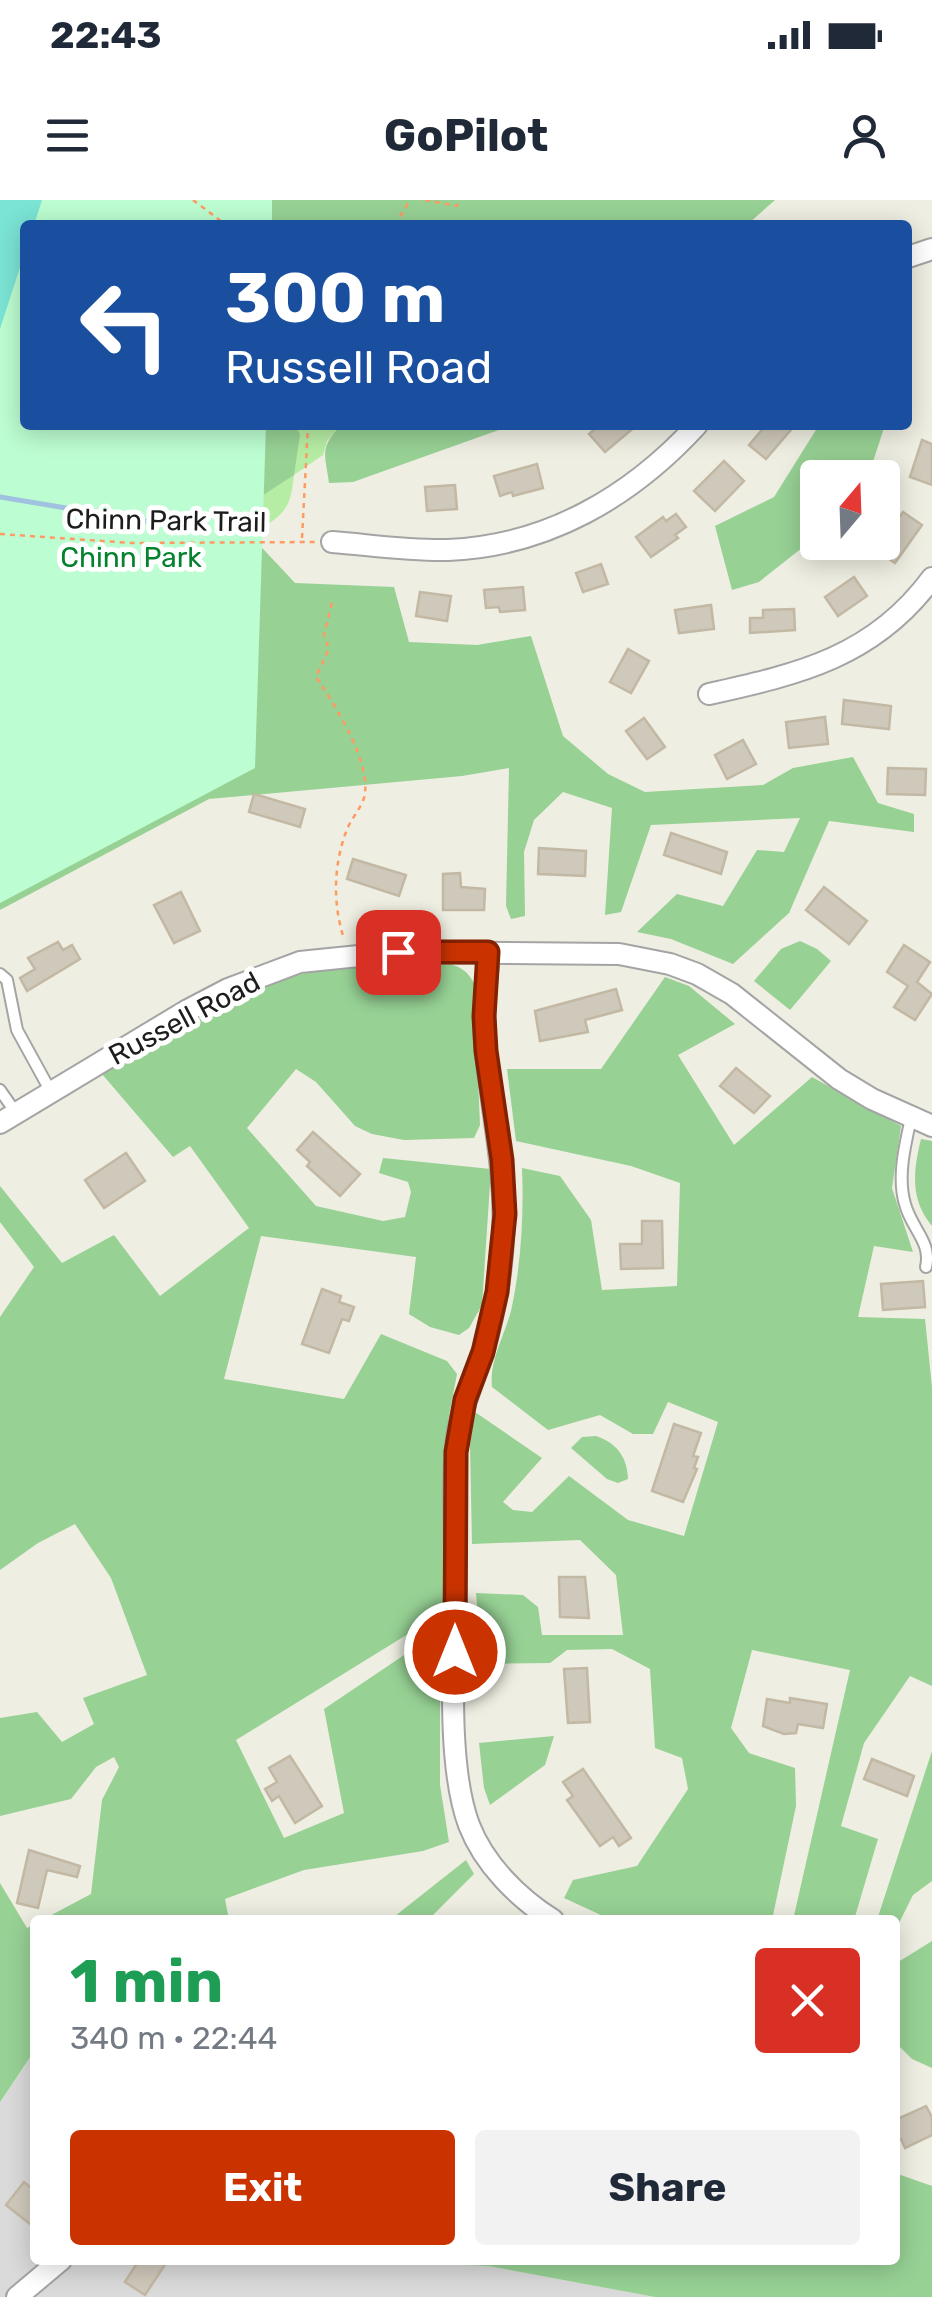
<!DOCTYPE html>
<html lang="en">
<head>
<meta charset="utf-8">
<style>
	body { margin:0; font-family:Rubik,sans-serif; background:#f2f2f3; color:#1f2937; height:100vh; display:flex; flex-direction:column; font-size:38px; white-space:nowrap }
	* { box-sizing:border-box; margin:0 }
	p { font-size:32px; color:#747a83 }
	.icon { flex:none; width:55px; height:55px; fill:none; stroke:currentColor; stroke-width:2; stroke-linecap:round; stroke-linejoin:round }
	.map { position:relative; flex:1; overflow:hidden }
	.sheet { position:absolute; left:30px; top:1715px; width:870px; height:350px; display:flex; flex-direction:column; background:#fff; border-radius:10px; box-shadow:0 5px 25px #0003 }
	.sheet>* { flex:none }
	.guide { position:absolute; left:20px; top:20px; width:892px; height:210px; border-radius:10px; box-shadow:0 5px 25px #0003; background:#1a4fa0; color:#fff; overflow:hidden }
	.needle { width:65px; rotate:19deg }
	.fabs { position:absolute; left:800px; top:260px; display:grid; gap:20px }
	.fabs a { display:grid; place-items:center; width:100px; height:100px; border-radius:10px; background:#fff; box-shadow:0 5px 25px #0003; font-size:50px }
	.pin { position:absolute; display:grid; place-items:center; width:85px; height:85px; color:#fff; margin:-42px; border-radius:20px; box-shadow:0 5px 15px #0006 }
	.me { position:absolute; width:110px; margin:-55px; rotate:0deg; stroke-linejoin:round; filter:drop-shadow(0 0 8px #0008) }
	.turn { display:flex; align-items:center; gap:35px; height:210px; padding:0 40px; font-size:45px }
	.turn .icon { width:130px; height:130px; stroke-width:2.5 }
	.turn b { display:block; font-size:70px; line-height:85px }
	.round { display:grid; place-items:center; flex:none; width:105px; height:105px; border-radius:10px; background:#f2f2f3 }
	.overview { display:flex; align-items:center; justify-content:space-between; height:170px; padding:0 40px }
	h1 { font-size:60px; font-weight:700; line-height:75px; color:#1e9e55 }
	.primary-button { display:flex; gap:20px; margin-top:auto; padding:20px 40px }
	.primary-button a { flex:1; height:115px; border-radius:10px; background:#ca3300; color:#fff; font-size:40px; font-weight:700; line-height:115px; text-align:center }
	.primary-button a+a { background:#f2f2f3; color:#1f2937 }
	.status { display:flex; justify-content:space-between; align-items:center; height:70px; padding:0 50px; background:#fff; direction:ltr }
	.status svg { height:28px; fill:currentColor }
	header { display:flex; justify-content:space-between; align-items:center; height:130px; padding:0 40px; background:#fff; font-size:45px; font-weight:700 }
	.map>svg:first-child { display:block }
</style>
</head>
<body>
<div class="status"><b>22:43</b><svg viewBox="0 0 49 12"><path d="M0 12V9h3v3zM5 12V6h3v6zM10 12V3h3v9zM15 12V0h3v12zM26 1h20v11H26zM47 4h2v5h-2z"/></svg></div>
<header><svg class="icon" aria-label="menu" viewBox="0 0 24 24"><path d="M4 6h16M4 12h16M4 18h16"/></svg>GoPilot<svg class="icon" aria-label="person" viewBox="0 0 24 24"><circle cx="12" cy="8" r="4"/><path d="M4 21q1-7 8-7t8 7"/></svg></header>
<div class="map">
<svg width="932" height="2097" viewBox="0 0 932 2097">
	<rect width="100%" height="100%" fill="#efeee2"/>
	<!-- residential -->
	<polygon fill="#dbdada" points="35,1850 35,2060 351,2060 488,2066 655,2097 0,2097 0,1902"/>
	<!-- grass -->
	<path fill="#b6eda4" d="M 295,225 L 341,225 L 327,241 L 323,255 L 294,275 C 290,315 282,312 252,337 L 246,316 L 300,234 Z"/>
	<!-- forest -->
	<g fill="#97d194">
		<polygon points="31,0 775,0 747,25 30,25"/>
		<polygon points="256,225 295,225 300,234 294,275 257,299 252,337 295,383 394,387 409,442 477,445 531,436 563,536 608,574 645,592 763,585 793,568 853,557 878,603 914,614 914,632 829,621 789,713 733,764 671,739 637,732 677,694 723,706 757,650 784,652 800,618 651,625 621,712 605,715 612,608 563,592 534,620 524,652 525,716 511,719 506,706 509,568 462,576 209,599 0,710 0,262"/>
		<path d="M 341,225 L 513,225 L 353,282 L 329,283 C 325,253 319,249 341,225 Z"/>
		<polygon points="819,225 885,225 868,277 818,278 817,336 759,382 732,390 715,326 774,297"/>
		<polygon points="800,741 817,749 831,761 790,810 754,781 781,749"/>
		<path d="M 429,761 C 449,763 464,764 474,783 L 480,925 L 474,938 L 404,940 L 372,934 L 355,926 L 316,882 L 296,869 L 247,928 L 316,1006 L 383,1021 L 405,1017 L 411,992 L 408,982 L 379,973 L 383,958 L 491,969 L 482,1105 L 469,1128 L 459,1135 L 430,1127 L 409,1114 L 416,1057 L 261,1036 L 224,1179 L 344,1199 L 381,1134 L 447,1161 L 457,1174 L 448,1221 L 443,1277 L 443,1420 L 408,1434 L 236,1540 L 284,1638 L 344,1613 L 324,1509 L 419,1445 L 440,1445 L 440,1585 L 449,1642 L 423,1651 L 304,1670 L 225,1699 L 229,1720 L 42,1720 L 91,1694 L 102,1600 L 119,1567 L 114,1557 L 96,1567 L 71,1599 L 0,1616 L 0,1518 L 37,1512 L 62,1542 L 94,1524 L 83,1498 L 147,1475 L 111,1378 L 75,1324 L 38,1343 L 0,1370 L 0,1117 L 34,1067 L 0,1022 L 0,986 L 62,1063 L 114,1035 L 160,1096 L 249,1028 L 190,946 L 173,957 L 102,874 C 172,835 243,786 322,769 C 356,761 395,763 429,761 Z"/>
		<path d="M 665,777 L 689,786 L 735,824 L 678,855 L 734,945 L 812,877 L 901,926 L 892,988 L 913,1052 L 874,1046 L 858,1117 L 925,1119 L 932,1187 L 932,1486 L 910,1476 L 864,1543 L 841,1626 L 878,1639 L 854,1720 L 793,1720 L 850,1470 L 752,1450 L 731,1528 L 749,1553 L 795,1568 L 796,1606 L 772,1720 L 623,1720 L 603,1716 L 564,1698 L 573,1680 L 637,1666 L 688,1589 L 682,1558 L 655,1548 L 650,1469 L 612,1449 L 567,1450 L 550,1463 L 482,1464 L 476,1393 L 523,1395 L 538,1407 L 542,1435 L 623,1435 L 616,1375 L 580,1340 L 472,1344 L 470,1245 L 475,1212 L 542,1258 L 503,1302 L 513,1310 L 532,1312 L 569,1276 L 628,1320 L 684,1336 L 718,1222 L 668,1202 L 653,1234 L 633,1234 L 600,1215 L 548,1230 L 492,1187 C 489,1161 504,1137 511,1111 C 521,1066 524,1015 522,968 L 560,976 L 591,1020 L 602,1090 L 677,1086 L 680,983 L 631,966 L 516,941 L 507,869 L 601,869 Z"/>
		<path d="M 921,939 L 932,941 L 932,1026 C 910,1000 913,971 921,939 Z"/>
		<path d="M 596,1236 C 617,1243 627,1257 628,1279 L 618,1283 L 607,1279 L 571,1248 L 582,1237 Z"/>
		<polygon points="554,1536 545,1565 490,1605 484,1588 479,1543"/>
		<polygon points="932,1551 932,1681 913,1695 895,1731 895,1720 877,1720"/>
		<polygon points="466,1660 474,1674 428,1720 390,1720"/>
		<polygon points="0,1683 27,1728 35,1724 35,1850 0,1902"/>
		<polygon points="932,1741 932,1868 912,1859 895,1842 895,1764"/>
		<polygon points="895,1973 932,1986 932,2097 655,2097 488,2066 351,2060 895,2060"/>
	</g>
	<!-- park -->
	<polygon fill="#bcfdd1" points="0,0 272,0 272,25 25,25 25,225 266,225 255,568 0,703"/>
	<!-- pitch -->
	<polygon fill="#7be4d5" points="0,0 42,0 34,25 25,25 25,52 0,129"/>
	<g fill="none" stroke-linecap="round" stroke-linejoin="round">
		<!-- stream -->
		<polyline stroke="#a0c1e0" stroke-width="5" points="0,297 198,330"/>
	</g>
	<!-- building -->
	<g fill="#cfc9bb" stroke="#c2b8a4" stroke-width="2.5">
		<polygon points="600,225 637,225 605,252 589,234"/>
		<polygon points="766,225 795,225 766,259 749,245"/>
		<polygon points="922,240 932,244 932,285 910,277"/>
		<polygon points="724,261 744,281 715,311 694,291"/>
		<polygon points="537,264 543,288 513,296 512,292 500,296 494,276"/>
		<polygon points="455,285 457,309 427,311 425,287"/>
		<polygon points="903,312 922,325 895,363 876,350"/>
		<polygon points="676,314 686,327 675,335 678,338 651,357 636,337 663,317 666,321"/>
		<polygon points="601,364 608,384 583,392 576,373"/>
		<polygon points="854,377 867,396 838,416 825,397"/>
		<polygon points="523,387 525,410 500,412 499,407 486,408 484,390"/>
		<polygon points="420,392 451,396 447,421 416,416"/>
		<polygon points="711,405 714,429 679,433 675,410"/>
		<polygon points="794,409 795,430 750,433 750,418 763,418 763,410"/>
		<polygon points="628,449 649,461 631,493 610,482"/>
		<polygon points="844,500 891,506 889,529 842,524"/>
		<polygon points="825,517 828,544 789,548 786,522"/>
		<polygon points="644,518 665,547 647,559 626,531"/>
		<polygon points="743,540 756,564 727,579 715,555"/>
		<polygon points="888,568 926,569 925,595 887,594"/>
		<polygon points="254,594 305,609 300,627 249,612"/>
		<polygon points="671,633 727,652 721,674 664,655"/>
		<polygon points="539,648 586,651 585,676 538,674"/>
		<polygon points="353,659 406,675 399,696 347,679"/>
		<polygon points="460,673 461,687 485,689 484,710 443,710 443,674"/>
		<polygon points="824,687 867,721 849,744 806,710"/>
		<polygon points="181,692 200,731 174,743 154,705"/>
		<polygon points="58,742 63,750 72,745 80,759 27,791 20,778 35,769 28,758"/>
		<polygon points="904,745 930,762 917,782 932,794 915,820 894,807 908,786 887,772"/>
		<polygon points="616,789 622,810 585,820 588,832 540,841 535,811"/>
		<polygon points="736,868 770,896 754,913 720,886"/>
		<polygon points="313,932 360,974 340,996 307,966 310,962 297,950"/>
		<polygon points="126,953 145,981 104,1008 85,980"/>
		<polygon points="642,1021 662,1021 663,1068 621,1069 620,1044 642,1044"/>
		<polygon points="923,1081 925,1107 883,1110 881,1084"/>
		<polygon points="322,1089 341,1096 339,1102 354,1107 349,1121 342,1119 329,1153 302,1144"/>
		<polygon points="674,1224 701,1233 693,1256 698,1257 694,1268 697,1269 683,1302 652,1291"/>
		<polygon points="559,1377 585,1377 589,1418 560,1417"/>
		<polygon points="587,1468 590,1522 568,1523 564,1469"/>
		<polygon points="790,1498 827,1504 823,1528 798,1524 796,1533 784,1534 763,1526 767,1499 790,1503"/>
		<polygon points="290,1556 322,1606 295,1623 279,1596 272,1601 265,1589 277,1582 269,1568"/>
		<polygon points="872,1559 914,1576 907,1596 864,1579"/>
		<polygon points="583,1569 631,1638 619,1646 613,1637 600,1646 567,1600 573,1596 563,1582"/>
		<polygon points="29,1650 80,1666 77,1677 47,1670 38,1708 17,1703"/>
		<polygon points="926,1906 932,1917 932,1935 905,1948 901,1939 895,1942 895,1920"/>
		<polygon points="24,1982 35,1991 35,2028 6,2005"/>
		<polygon points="139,2060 168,2060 145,2095 125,2082"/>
	</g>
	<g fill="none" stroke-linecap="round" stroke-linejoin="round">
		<defs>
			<g id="lane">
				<polyline points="0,774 7,780 17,830 51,892"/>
				<polyline points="0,890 16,913"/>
				<path d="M 911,918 C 905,945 897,977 905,1004 C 911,1028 932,1042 926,1067"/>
			</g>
			<g id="street">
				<polyline points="908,57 932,49"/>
				<path d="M 332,342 C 370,345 410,351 448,350 C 547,346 631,297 697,225"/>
				<path d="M 709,494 C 799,474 874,457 932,378"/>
				<path d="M 489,752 C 486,785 482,818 486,851 C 492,915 507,975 503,1040 C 501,1077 494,1115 483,1152 C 475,1178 463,1203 458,1231 C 451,1278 456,1328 455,1375 C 455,1446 445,1561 469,1625 C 484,1664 518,1698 553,1720"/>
				<polyline points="0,923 186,811 228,789 300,762 398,752 619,754 670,764 697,774 732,794 839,879 872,899 932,926"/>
				<polyline points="17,2097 61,2060"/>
			</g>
		</defs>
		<!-- lane casing -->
		<use href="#lane" stroke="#a4a4a4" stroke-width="14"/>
		<!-- street casing -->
		<use href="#street" stroke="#a4a4a4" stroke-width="24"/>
		<!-- path -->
		<g stroke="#ff9a63" stroke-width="2.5" stroke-dasharray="5 5" stroke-linecap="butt">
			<polyline points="193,0 226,25"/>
			<polyline points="425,0 457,6 458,0"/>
			<polyline points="395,25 410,0"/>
			<polyline points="0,334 132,343 315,342"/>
			<polyline points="302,338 308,225"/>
			<path d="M 332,403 L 324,435 L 329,449 L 316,477 C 334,503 373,565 364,598 C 360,610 350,620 346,632 C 333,667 333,705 344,739"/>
		</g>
		<!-- lane -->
		<use href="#lane" stroke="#fff" stroke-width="10"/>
		<!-- street -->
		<use href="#street" stroke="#fff" stroke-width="20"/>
	</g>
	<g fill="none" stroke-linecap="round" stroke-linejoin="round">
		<defs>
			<polyline id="route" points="398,752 488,752 484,816 486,851 502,960 505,1014 497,1092 483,1152 465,1200 456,1252 455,1452"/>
		</defs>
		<!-- route casing -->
		<use href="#route" stroke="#832100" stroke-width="25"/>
		<!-- route -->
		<use href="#route" stroke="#ca3300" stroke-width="18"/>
	</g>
	<g text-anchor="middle" stroke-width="10" stroke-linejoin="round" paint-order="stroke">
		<!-- street labels -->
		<g font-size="28" fill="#1d1d1d" stroke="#fff">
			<text transform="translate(166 320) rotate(1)" y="10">Chinn Park Trail</text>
			<text transform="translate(184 818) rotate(-28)" y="10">Russell Road</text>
		</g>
		<!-- park labels -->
		<g font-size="28" fill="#05822e" stroke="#fff">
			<text x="131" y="367">Chinn Park</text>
		</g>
	</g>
</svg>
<div class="fabs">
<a><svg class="needle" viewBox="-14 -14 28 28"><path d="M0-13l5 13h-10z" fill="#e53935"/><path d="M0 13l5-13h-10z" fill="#747a83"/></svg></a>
</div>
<div class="pin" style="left:398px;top:752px;background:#d93025"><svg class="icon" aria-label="arrive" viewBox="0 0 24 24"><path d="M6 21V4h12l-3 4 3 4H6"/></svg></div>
<svg class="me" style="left:455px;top:1452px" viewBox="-20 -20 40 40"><circle r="17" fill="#ca3300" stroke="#fff" stroke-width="3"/><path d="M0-11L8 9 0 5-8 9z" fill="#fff"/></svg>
<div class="guide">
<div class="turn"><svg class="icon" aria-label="left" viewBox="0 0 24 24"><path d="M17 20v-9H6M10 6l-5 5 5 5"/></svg><div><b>300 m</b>Russell Road</div></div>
</div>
<section class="sheet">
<div class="overview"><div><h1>1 min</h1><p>340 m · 22:44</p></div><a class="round" style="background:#d93025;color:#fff"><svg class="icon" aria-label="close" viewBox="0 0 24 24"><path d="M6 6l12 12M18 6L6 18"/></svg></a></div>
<div class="primary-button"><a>Exit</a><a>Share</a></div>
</section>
</div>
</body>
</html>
